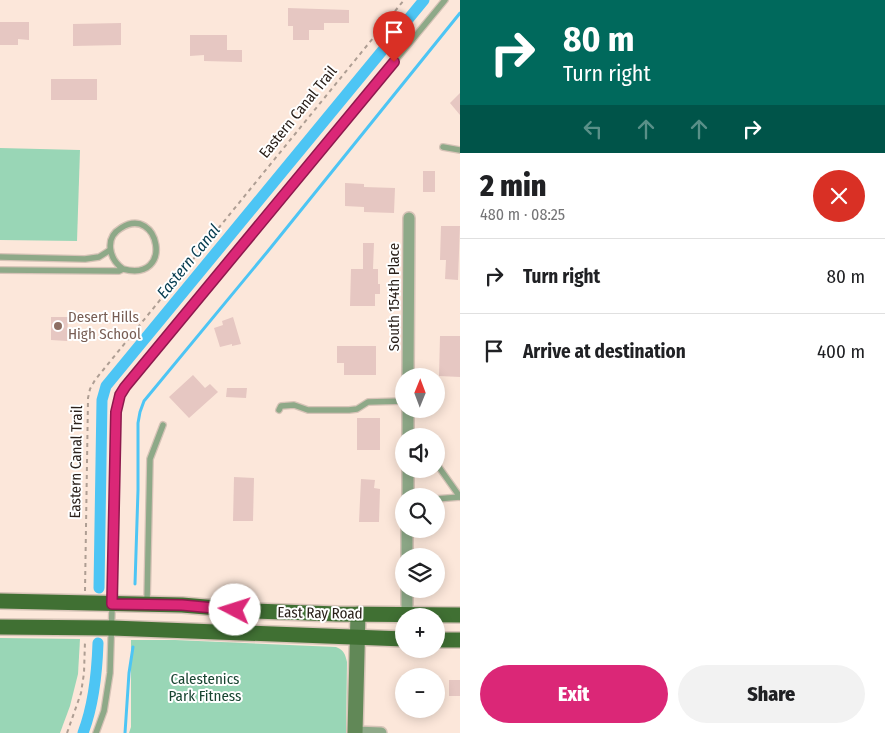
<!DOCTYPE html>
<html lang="en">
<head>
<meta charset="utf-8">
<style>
	body { margin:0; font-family:"Fira Sans Condensed",sans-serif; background:#f2f2f2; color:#202124; height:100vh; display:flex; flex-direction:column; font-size:19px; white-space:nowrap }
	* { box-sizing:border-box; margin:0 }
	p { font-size:16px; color:#757577 }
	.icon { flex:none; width:28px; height:28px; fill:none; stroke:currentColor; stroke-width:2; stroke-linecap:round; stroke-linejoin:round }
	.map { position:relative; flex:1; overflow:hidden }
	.side { display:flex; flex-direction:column; background:#fff; width:425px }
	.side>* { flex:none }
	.guide { background:#00695c; color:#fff; overflow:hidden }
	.needle { width:32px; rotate:1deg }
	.buttons { position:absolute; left:395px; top:368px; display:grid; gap:10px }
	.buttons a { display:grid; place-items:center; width:50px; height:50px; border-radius:50%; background:#fff; box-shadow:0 2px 12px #0003; font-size:25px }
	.pin { position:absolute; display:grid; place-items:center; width:42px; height:42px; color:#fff; margin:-51px -21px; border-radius:50% 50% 50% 0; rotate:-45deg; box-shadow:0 0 5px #0007 }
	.pin .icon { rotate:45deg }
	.me { position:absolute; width:55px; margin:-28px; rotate:275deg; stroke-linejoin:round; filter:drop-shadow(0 0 4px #0008) }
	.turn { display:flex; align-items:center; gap:18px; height:105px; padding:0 20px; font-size:22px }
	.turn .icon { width:65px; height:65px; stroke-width:2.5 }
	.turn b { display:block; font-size:35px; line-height:42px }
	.lanes { display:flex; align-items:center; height:48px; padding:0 20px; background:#0003; justify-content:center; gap:25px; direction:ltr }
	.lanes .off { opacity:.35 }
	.round { display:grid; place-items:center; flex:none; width:52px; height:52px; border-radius:26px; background:#f2f2f2 }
	.summary { display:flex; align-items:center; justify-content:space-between; height:85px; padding:0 20px }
	h1 { font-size:30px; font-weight:800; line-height:38px }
	.primary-button { display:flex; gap:10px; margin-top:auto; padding:10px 20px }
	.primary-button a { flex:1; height:58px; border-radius:30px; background:#db2777; color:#fff; font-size:20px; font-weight:800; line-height:58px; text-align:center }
	.primary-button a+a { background:#f2f2f2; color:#202124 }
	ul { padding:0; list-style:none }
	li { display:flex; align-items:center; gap:15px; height:75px; padding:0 20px; border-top:1px solid #e0e0e0 }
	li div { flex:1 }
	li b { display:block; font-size:19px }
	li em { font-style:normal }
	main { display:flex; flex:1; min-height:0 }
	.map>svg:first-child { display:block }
</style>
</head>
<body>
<main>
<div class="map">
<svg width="460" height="733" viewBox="0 0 460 733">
	<rect width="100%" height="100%" fill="#fce7da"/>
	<!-- green -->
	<g fill="#99d6b6">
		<polygon points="0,148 80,150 77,241 0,240"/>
		<polygon points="0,638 80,639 78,674 70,706 60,733 0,733"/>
		<path d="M 131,640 L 175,640 L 336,647 C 344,650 345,654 347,662 L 346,733 L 129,733 L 131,727 Z"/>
	</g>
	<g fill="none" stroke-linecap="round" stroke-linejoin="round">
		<!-- stream -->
		<g stroke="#4dc5f4" stroke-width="3">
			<polyline points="135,584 138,490 138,423 140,412 144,401 268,251 460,13"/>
			<polyline points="125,733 129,673 133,647"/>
		</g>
		<!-- canal -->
		<g stroke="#4dc5f4" stroke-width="11">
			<polyline points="99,588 102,400 106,386 424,0"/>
			<path d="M 83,733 C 94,704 97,674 98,643"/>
		</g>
	</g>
	<!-- building -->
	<g fill="#e6c7c2">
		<polygon points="288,8 349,10 349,23 324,23 324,30 309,30 309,40 293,40 293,26 288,26"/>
		<polygon points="0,22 29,22 29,40 18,39 18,45 0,45"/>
		<polygon points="121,23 121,45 73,46 73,24"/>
		<polygon points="190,35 227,35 227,50 242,50 242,62 204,61 204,55 190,56"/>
		<rect x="51" y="79" width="46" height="21"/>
		<polygon points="460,93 460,115 450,103"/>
		<rect x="423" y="171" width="12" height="21"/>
		<polygon points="345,183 364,184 364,187 395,188 394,213 364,212 364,207 345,206"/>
		<polygon points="441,226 460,226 458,280 445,279 446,260 440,260"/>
		<polygon points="363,243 374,243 373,269 378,269 378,284 380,284 380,294 375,294 375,306 350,306 351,269 363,269"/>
		<polygon points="51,317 68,317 67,341 51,340"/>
		<polygon points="233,317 241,344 232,346 232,344 220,347 214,328 223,325 222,321"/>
		<polygon points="440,336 460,336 460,377 439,376"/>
		<polygon points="337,346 376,346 376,375 344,375 344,363 337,363"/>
		<polygon points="193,375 205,388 210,384 218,392 189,418 169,397"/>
		<polygon points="227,388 247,388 246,398 226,397"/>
		<rect x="357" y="418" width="23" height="32"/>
		<polygon points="234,477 254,478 253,521 233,521"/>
		<polygon points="361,479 375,480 374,488 380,489 379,522 359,522"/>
		<rect x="449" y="680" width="11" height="16"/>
	</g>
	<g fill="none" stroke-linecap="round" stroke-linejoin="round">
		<defs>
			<g id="lane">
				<polyline points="443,147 460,150"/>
				<polyline points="0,257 85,259 99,257 110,250"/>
				<path d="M 0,270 L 119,271 L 123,269 C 175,283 159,204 121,228 C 104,238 109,259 123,269"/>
				<polyline points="279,410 281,406 294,405 308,410 349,410 357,409 368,402 404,401"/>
				<polyline points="436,463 460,497"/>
				<polyline points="436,499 460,497"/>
				<polyline points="147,602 150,459 163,425"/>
				<polyline points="96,733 104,711 110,673 115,515 115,412 120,395 445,0"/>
			</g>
			<g id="street">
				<polyline points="408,376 409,218"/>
				<polyline points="408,436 408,409"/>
				<polyline points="408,496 408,469"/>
				<polyline points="407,556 407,529"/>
				<polyline points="407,615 407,589"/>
				<polyline points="355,732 381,733"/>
			</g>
			<polyline id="secondary" points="355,733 358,614"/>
			<g id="primary">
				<polyline points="0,601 182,605 253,611 337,614 460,615"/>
				<polyline points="0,627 112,628 404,639"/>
				<polyline points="436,640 460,640"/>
			</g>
		</defs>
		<!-- lane casing -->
		<use href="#lane" stroke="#d6c3b7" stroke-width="8"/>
		<!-- street casing -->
		<use href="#street" stroke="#d6c3b7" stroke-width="14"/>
		<!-- secondary casing -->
		<use href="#secondary" stroke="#d6c3b7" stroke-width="18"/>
		<!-- primary casing -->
		<use href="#primary" stroke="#d6c3b7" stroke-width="18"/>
		<!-- path -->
		<g stroke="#ae9e93" stroke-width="2" stroke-dasharray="4 4" stroke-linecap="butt">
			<polyline points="85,591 88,398 90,389 95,380 404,0"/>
			<polyline points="67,733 81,693 84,673 85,641"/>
		</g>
		<!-- lane -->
		<use href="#lane" stroke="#8ea988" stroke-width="5.5"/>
		<!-- street -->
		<use href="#street" stroke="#8ea988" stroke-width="11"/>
		<!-- secondary -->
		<use href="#secondary" stroke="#618857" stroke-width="15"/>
		<!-- primary -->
		<use href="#primary" stroke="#407033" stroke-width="15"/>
	</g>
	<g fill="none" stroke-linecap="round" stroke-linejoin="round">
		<defs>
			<polyline id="route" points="235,610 182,605 112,604 116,412 120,395 125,387 394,62"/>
		</defs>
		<!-- route casing -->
		<use href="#route" stroke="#8e194d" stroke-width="12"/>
		<!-- route -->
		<use href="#route" stroke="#db2777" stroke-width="9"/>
	</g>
	<!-- markers -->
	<circle fill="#8d6e63" stroke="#fff" stroke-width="2" cx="58" cy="326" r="5"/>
	<g text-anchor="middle" stroke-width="4" stroke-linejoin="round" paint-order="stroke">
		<!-- street labels -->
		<g font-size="15" fill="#2a201a" stroke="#fff">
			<text transform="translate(298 112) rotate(-51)" y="5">Eastern Canal Trail</text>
			<text transform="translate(394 297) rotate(-90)" y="5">South 154th Place</text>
			<text transform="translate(76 462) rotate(-89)" y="5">Eastern Canal Trail</text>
			<text transform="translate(320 613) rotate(1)" y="5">East Ray Road</text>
		</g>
		<!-- education labels -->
		<g font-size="15" fill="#785e54" stroke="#fff" text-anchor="start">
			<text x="68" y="322">Desert Hills<tspan x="68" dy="17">High School</tspan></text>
		</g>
		<!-- park labels -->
		<g font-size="15" fill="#184531" stroke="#fff">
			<text x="205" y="684">Calestenics<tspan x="205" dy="17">Park Fitness</tspan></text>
		</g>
		<!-- water labels -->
		<g font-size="16" font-style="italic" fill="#063c4f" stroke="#fff">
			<text transform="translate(188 261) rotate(-51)" y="6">Eastern Canal</text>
		</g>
	</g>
</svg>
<div class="buttons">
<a><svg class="needle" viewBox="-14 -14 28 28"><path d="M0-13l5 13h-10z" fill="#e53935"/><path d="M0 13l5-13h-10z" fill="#757577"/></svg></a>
<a><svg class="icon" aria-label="sound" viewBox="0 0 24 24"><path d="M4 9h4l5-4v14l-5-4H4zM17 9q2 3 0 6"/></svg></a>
<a><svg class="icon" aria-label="search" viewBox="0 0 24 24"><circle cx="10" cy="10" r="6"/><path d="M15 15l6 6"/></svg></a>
<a><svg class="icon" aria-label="layers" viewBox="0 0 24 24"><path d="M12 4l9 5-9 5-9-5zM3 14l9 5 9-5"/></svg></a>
<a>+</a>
<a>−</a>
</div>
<div class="pin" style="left:394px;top:62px;background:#d93025"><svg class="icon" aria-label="arrive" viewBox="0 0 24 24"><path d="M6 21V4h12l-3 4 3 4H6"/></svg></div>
<svg class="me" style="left:235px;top:610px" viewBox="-20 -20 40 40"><circle r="19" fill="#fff"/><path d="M0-13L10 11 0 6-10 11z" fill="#db2777"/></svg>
</div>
<section class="side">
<div class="guide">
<div class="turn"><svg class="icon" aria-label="right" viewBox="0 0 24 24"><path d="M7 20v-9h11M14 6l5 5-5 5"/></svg><div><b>80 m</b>Turn right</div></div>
<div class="lanes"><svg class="icon off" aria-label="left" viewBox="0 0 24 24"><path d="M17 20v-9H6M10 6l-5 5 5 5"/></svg><svg class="icon off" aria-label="ahead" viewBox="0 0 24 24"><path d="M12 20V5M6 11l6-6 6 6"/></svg><svg class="icon off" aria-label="ahead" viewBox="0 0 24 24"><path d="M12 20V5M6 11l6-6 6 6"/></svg><svg class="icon" aria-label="right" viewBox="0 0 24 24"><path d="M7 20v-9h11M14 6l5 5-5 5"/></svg></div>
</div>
<div class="summary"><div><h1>2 min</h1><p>480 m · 08:25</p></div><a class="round" style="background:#d93025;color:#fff"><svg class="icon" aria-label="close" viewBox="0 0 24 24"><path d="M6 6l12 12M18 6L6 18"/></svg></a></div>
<ul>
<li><svg class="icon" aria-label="right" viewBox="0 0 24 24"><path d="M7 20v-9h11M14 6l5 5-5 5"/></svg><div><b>Turn right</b></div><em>80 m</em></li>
<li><svg class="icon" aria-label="arrive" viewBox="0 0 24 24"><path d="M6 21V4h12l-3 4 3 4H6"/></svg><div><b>Arrive at destination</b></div><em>400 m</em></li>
</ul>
<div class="primary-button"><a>Exit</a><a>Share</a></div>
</section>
</main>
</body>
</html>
